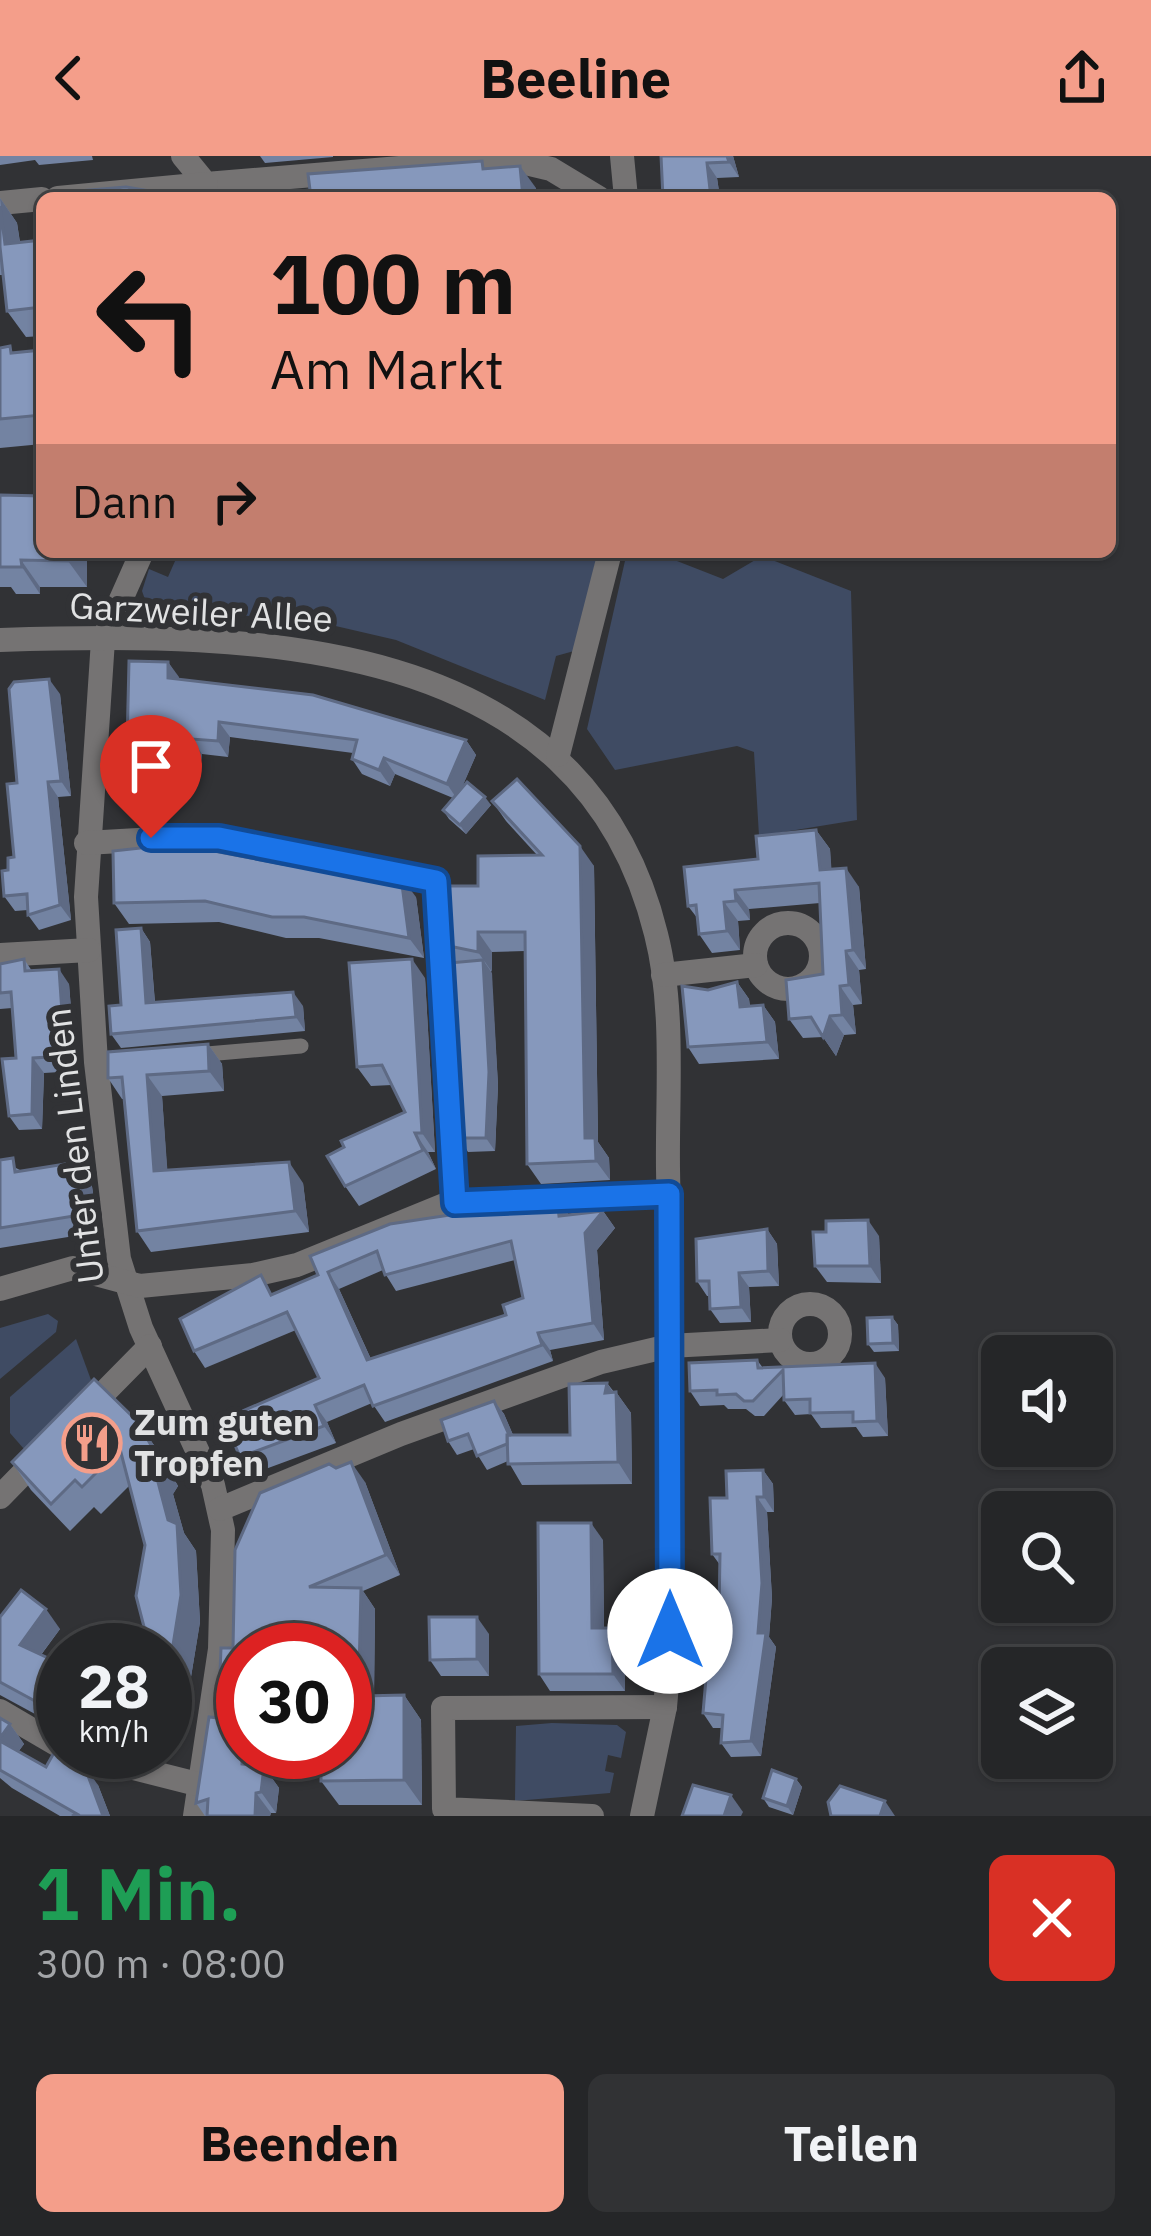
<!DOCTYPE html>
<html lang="de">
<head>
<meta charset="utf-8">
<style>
	body { margin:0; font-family:"IBM Plex Sans",sans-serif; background:#313234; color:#f1f3f6; height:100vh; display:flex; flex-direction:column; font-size:45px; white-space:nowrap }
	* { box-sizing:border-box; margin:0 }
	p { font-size:39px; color:#a3a5a8 }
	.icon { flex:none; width:66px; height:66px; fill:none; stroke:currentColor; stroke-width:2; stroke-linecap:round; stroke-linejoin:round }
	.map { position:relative; height:1660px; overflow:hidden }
	.drawer { display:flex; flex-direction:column; background:#252628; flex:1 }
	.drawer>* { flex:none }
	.banner { position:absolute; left:36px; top:36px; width:1080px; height:366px; border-radius:18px; box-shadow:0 3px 9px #0004,0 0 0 3px #424345; background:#f49e8a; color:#111; overflow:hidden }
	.fabs { position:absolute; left:981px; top:1179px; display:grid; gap:24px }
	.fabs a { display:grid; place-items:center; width:132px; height:132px; border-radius:18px; background:#252628; box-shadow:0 3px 9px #0004,0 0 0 3px #424345; font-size:60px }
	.speed { position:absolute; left:36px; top:1467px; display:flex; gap:24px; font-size:60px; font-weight:700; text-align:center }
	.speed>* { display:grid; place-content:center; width:156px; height:156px; border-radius:50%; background:#252628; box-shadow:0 3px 9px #0004,0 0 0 3px #424345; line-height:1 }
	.speed small { font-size:30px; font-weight:400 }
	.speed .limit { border:18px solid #d22; background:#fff; color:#111 }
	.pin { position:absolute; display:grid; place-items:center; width:102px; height:102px; color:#fff; margin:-123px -51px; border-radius:50% 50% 50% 0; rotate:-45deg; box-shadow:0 0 12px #0007 }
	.pin .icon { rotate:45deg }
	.me { position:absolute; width:132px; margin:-66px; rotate:0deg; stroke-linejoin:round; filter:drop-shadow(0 0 9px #0008) }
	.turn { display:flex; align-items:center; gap:42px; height:252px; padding:0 36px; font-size:54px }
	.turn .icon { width:156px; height:156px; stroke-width:2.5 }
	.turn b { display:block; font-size:84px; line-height:102px }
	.then { display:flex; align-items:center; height:114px; padding:0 36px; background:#0003; gap:24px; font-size:45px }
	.round { display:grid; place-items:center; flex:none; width:126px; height:126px; border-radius:18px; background:#313234 }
	.headline { display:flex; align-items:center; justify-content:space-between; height:204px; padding:0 36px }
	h1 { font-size:72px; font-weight:800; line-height:90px; color:#1e9e55 }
	.primary-button { display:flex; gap:24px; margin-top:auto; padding:24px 36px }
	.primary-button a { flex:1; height:138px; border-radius:18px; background:#f49e8a; color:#111; font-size:48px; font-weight:800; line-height:138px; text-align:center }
	.primary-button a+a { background:#313234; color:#f1f3f6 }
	header { display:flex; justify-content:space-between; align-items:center; height:156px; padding:0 36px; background:#f49e8a; color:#111; font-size:54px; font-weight:800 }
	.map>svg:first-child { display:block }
</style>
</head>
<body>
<header><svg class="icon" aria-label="back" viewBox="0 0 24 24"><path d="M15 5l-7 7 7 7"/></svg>Beeline<svg class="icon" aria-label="share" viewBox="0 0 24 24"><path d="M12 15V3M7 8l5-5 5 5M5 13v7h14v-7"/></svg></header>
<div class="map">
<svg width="1151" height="1660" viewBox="0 0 1151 1660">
	<rect width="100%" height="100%" fill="#313235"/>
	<!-- green -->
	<g fill="#3f4b63">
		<polygon points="179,396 598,396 574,495 556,500 545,544 396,484 314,465 148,452 142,435 149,413 168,421"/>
		<polygon points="627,396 654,396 723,423 762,400 851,435 857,664 759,680 754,596 737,590 615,614 587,573"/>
		<polygon points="48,1158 58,1165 56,1176 0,1223 0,1172"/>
		<polygon points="76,1183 91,1224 24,1293 10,1277 10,1241"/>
		<polygon points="552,1567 617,1569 626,1576 621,1602 608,1599 605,1615 614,1617 610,1637 515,1645 516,1570"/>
	</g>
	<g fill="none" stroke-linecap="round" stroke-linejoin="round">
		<!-- service -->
		<polyline stroke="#757373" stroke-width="15" points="195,899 301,890"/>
		<!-- minor -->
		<g stroke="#757373" stroke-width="24">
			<polyline points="183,0 206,28 508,3 551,13 599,42"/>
			<polyline points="622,0 626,42"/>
			<polyline points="58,42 206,28"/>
			<polyline points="0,47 42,43"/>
			<polyline points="142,396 103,484 86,741 96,906 119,1103 141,1172 213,1329 223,1374 220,1493 195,1660"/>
			<path d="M 0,484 C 253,476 582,477 656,778 C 675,852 667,937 668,1013 C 671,1173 673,1335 670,1495 L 665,1551 L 642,1660"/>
			<polyline points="558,599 610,396"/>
			<polyline points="86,687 207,680 436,726 455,1047"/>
			<circle cx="788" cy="800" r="33"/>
			<polyline points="0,799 89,794"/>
			<polyline points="663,819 756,809"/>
			<polyline points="0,1133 73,1112 140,1130 253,1119 297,1109 444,1049 669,1038"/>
			<circle cx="810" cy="1178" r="30"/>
			<polyline points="84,1257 150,1190"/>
			<polyline points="0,1341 42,1298"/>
			<polyline points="220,1353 401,1278 601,1206 669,1190 780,1184"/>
			<polyline points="0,1555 63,1592"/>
			<polyline points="70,1596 197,1628"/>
			<polyline points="592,1660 444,1653 443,1552 665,1551"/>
		</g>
	</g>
	<!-- wall -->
	<g fill="#7383a2" fill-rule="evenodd">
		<polygon points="0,0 92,0 93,4 39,9 35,4 0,9"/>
		<polygon points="260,0 333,0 333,1 265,7"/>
		<polygon points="661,0 733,0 739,21 717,22 720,42 663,42"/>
		<polygon points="0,42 17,67 20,86 42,84 42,180 26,181 7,155 4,119 0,119"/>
		<polygon points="0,192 15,197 42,194 42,288 0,292"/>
		<polygon points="0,339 87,396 87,431 40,431 40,438 16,438 11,431 0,431"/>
		<polygon points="168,506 179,523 466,584 476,599 462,631 491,649 466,678 449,663 443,654 453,642 395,618 390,630 362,618 352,603 353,597 230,581 228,601 202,598 201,605 138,605 127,590"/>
		<polygon points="60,538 71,640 58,641 71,764 39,774 28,759 28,754 15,755 4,740 8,714 14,701 17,627"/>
		<polygon points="492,645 594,710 598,986 609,1002 610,1024 541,1028 527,1008 525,795 492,796 491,816 498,929 495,995 468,996 459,982 455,806 444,789 478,730 537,699 506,665"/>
		<polygon points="816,674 830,693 831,713 859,731 866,813 859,814 862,848 853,849 856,878 844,879 836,900 823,881 803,882 789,863 823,818 820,747 749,753 750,764 738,765 740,794 712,797 699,778 698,763 688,750 758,703"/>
		<polygon points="416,741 424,802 319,782 286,782 219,766 129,768 114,747"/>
		<polygon points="141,772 150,786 155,846 303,850 305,875 121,892 111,878 121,849"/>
		<polygon points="24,803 32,815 69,828 76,915 44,917 42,973 19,974 9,960 16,902 12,852 0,853 0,808"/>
		<polygon points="425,822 435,996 428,996 436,1013 359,1050 345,1030 405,956 392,929 371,930 357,911"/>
		<polygon points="737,826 749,843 750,850 763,849 775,866 779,903 699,908 688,891 708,834"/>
		<polygon points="208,888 222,908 224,935 162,940 167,1014 303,1027 309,1076 151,1096 137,1075 124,943 122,943 108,922"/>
		<polygon points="0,1004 22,1015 91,1024 99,1076 0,1092"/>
		<path d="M 557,1043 L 569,1059 L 603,1055 L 615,1072 L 597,1094 L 604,1184 L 550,1194 L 553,1205 L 385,1266 L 372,1247 L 327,1266 L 336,1287 L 252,1318 L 240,1301 L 319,1222 L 296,1174 L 205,1212 L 194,1195 L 274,1137 L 318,1119 L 310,1100 ZM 515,1104 L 523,1142 L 506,1159 L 371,1203 L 339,1133 L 383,1114 L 396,1135 Z"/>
		<polygon points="767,1073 777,1088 779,1130 749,1131 751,1166 720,1167 710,1153 709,1140 707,1140 697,1125"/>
		<polygon points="879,1080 881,1127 827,1126 815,1110"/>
		<polygon points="892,1161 898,1169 899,1195 874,1196 868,1188"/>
		<polygon points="757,1204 763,1212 885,1222 888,1280 863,1281 856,1271 821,1272 811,1258 795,1259 784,1244 784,1238 764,1260 755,1260 746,1253 728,1253 724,1249 700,1250 690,1235"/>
		<polygon points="607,1227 614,1236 616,1236 631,1257 632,1328 522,1329 508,1305 487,1314 474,1293 457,1299 448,1285 494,1245 504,1258 513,1279 570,1279"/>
		<polygon points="137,1265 156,1292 178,1330 173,1338 184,1377 196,1395 200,1466 180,1588 165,1586 165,1494 145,1389 130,1329 101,1358 94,1351 70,1375 31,1334 12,1306"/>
		<polygon points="763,1314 773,1328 774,1356 767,1356 772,1442 769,1481 776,1491 761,1600 731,1601 721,1587 722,1572 713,1572 703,1557 718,1512 720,1409 712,1398 727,1342"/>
		<polygon points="365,1326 400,1419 363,1435 375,1453 374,1539 349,1539 345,1533 345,1494 243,1494 243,1596 260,1596 259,1610 264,1611 279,1632 276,1657 271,1657 270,1660 205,1660 196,1647 219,1562 224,1523 220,1517 233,1492"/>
		<polygon points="603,1384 604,1472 612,1472 624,1489 625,1535 550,1535 539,1518"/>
		<polygon points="0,1461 60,1473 41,1499 63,1509 63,1563 59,1571 0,1539"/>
		<polygon points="489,1478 489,1520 441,1520 430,1504"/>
		<polygon points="404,1539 421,1564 422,1649 339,1649 321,1625"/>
		<polygon points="0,1562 10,1568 24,1588 18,1596 46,1611 98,1629 110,1660 60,1660 12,1632 0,1622"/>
		<polygon points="796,1623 802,1631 793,1659 769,1651 763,1642"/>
	</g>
	<!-- shaded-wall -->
	<g fill="#5e6a84">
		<polygon points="727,0 733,0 739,21 729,6"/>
		<polygon points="707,7 717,22 720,42 711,42"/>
		<polygon points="520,10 536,32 536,42 523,42"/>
		<polygon points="0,42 17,67 24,115 5,88"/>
		<polygon points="68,396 87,396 87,431 68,405"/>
		<polygon points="21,404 40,431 40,438 22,411"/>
		<polygon points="168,506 179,521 178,537 168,522"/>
		<polygon points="49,523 60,538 71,640 61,625"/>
		<polygon points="219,566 230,581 228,601 218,585"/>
		<polygon points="192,583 202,598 201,605 190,590"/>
		<polygon points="466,584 476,599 457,643 447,628"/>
		<polygon points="384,602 395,618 390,630 379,614"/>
		<polygon points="48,626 58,641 71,764 60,749"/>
		<polygon points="485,641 491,649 466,678 460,669"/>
		<polygon points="816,674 830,693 833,733 820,714"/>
		<polygon points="580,690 594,710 598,986 609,1002 610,1024 596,1005 585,982"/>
		<polygon points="846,712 859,731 866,813 853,794"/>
		<polygon points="401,721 416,741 424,802 409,782"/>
		<polygon points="735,734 749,753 750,764 736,745"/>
		<polygon points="724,746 738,765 740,794 727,775"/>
		<polygon points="141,772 150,786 156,861 146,847"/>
		<polygon points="478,776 492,796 492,816 478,796"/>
		<polygon points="846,795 859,814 862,848 849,829"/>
		<polygon points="412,803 425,822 435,996 422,977"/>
		<polygon points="483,804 492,817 498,929 495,995 486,982"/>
		<polygon points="59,813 69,828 76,915 65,900"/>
		<polygon points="737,826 749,843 751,868 740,851"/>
		<polygon points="840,830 853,849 856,878 842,859"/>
		<polygon points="293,836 303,850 305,875 296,861"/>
		<polygon points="763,849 775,866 779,903 767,886"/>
		<polygon points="830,860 844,879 836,900 823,881"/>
		<polygon points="208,888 222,908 224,935 209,915"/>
		<polygon points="33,902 44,917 42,973 32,958"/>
		<polygon points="147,919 162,940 169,1036 154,1015"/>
		<polygon points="415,977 428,996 436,1013 423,994"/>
		<polygon points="78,1006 91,1024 99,1076 86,1058"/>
		<polygon points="289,1006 303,1027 309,1076 295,1055"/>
		<polygon points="557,1043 569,1059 559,1060"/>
		<polygon points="603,1055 615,1072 597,1094 604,1184 593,1167 585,1077"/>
		<polygon points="868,1064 879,1080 881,1127 870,1110"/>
		<polygon points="767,1073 777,1088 779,1130 768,1115"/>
		<polygon points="328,1116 339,1133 379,1221 367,1204"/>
		<polygon points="739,1117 749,1131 751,1166 741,1151"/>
		<polygon points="892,1161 898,1169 899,1195 893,1187"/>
		<polygon points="538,1177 550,1194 553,1205 542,1189"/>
		<polygon points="875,1207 885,1222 888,1280 877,1265"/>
		<polygon points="607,1227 616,1241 616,1236 631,1257 632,1328 618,1306 605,1237"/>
		<polygon points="494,1245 504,1258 522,1300 512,1286"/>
		<polygon points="315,1249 327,1266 336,1287 324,1270"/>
		<polygon points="137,1265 156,1292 178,1330 173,1338 184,1377 196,1395 200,1466 180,1588 165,1566 165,1539"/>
		<polygon points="351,1306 365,1326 400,1419 386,1399"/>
		<polygon points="763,1314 773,1328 774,1356 764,1341"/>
		<polygon points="757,1341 767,1356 772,1442 769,1481 776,1491 761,1600 751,1585"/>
		<polygon points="591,1367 603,1384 604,1489 592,1472"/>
		<polygon points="361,1432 375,1453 374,1539 359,1518"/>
		<polygon points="46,1453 60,1473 34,1508 20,1489"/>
		<polygon points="477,1461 489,1478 489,1520 477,1503"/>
		<polygon points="612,1472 624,1489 625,1535 613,1518"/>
		<polygon points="63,1514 63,1563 59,1571 46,1551"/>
		<polygon points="404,1539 421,1564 422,1649 404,1624"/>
		<polygon points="10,1568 24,1588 12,1604 0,1587 0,1582"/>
		<polygon points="244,1596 260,1596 256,1629 242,1608"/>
		<polygon points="84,1609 98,1629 110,1660 103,1660"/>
		<polygon points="264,1611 279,1632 276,1657 261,1636"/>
		<polygon points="796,1623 802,1631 793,1659 787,1650"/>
		<polygon points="256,1637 271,1657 270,1660 255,1660"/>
		<polygon points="731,1639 743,1656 741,1660 724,1660"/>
		<polygon points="885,1645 895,1660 880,1660"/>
	</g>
	<!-- building -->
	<g fill="#8698bc" stroke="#5e6a84" stroke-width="3" fill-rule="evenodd">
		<polygon points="661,0 727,0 729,6 707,7 711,42 663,42"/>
		<polygon points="482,5 483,13 520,10 523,42 290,42 290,36 310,34 308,18"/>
		<polygon points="126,31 191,42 66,42 65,36"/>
		<polygon points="0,50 5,88 42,84 42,151 7,155 0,91"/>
		<polygon points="10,190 11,197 42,194 42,259 0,263 0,192"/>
		<polygon points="0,339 42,340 42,396 68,396 68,405 21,404 22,411 0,411"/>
		<polygon points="129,505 168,506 168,522 313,539 466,584 447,628 384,602 379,614 352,603 357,584 219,566 218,585 192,583 190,590 127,590"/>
		<polygon points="49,523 61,625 48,626 60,749 28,759 27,738 4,740 2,715 8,714 8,702 14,701 7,628 17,627 9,533 14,526"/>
		<polygon points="517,623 580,690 585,982 595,982 596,1005 527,1008 525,776 478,776 478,796 444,789 440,730 478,730 478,700 542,699 492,645"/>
		<polygon points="467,626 485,641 460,669 443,654"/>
		<polygon points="816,674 820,714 846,712 853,794 846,795 849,829 840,830 842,859 830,860 823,881 811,861 789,863 786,824 823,818 819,727 735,734 736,745 724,746 727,775 699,778 696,749 688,750 684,711 758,703 756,680"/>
		<polygon points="177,688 282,708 316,713 318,704 401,721 409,782 304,761 272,761 205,745 114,747 113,695"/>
		<polygon points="141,772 146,847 293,836 296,861 111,878 109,850 121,849 116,774"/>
		<polygon points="24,803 25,815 59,813 65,900 33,902 32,958 9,960 2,903 16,902 11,836 0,837 0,808"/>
		<polygon points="412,803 422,977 415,977 423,994 345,1030 327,1000 344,991 341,985 405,956 382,909 357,911 349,807"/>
		<polygon points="483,804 489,916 486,982 459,982 449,807"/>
		<polygon points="737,826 740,851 763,849 767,886 688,891 682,830 708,834"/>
		<polygon points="208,888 209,915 147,919 154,1015 289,1006 295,1055 137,1075 122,921 108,922 108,896"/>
		<polygon points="13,1002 15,1016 78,1006 86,1058 0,1072 0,1004"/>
		<path d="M 557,1043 L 559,1060 L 603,1055 L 585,1077 L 593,1167 L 538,1177 L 542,1189 L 373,1250 L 364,1229 L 315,1249 L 324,1270 L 240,1301 L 224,1263 L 319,1222 L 287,1156 L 194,1195 L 180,1163 L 261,1119 L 271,1139 L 318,1119 L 310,1100 L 390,1068 ZM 511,1085 L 523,1142 L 503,1149 L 506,1159 L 367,1204 L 328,1116 L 377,1095 L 385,1119 Z"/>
		<polygon points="868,1064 870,1110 815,1110 813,1076 826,1076 826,1065"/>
		<polygon points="767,1073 768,1115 739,1117 741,1151 710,1153 709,1125 697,1125 696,1083"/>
		<polygon points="892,1161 893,1187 868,1188 867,1162"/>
		<polygon points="757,1204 758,1212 875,1207 877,1265 853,1266 853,1256 810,1257 810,1243 784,1244 783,1214 753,1245 744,1245 736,1238 717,1239 717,1234 690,1235 689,1207"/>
		<polygon points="94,1223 137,1265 159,1303 154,1311 168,1364 177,1368 181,1439 165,1539 165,1494 150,1494 136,1440 145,1389 120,1293 82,1331 75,1324 51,1348 12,1306"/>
		<polygon points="607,1227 605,1237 616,1236 618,1306 508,1308 507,1279 570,1279 569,1228"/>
		<polygon points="494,1245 509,1279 507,1279 507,1288 477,1300 468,1278 448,1285 441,1264"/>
		<polygon points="351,1306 386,1399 309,1431 361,1432 359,1518 345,1518 345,1494 243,1494 242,1608 264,1611 261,1636 256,1637 255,1660 207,1660 208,1643 196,1647 209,1561 219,1562 225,1518 220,1517 221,1492 233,1492 235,1394 260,1337 329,1308 336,1312"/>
		<polygon points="763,1314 764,1341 757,1341 762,1427 758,1477 766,1477 751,1585 721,1587 723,1559 703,1557 707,1511 718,1512 720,1398 712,1398 710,1342 727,1342 726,1315"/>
		<polygon points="538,1367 591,1367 592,1472 612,1472 613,1518 539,1518"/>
		<polygon points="21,1434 46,1453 20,1489 63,1509 63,1514 46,1551 0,1526 0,1461"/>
		<polygon points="429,1461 477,1461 477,1503 430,1504"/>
		<polygon points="404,1539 404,1624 321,1625 321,1596 345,1596 345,1581 363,1581 363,1540"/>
		<polygon points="0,1562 10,1568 0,1582"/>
		<polygon points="0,1585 46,1611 56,1593 84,1609 103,1660 72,1660 77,1658 0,1614"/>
		<polygon points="772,1614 796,1623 787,1650 763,1642"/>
		<polygon points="693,1629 731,1639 724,1660 682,1660"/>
		<polygon points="840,1630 885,1645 880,1660 831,1660 828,1646"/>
	</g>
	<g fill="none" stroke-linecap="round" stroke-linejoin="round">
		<defs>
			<polyline id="route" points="151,682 219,682 436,725 455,1047 669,1038 670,1475"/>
		</defs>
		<!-- route casing -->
		<use href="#route" stroke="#114b97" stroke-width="30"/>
		<!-- route -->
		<use href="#route" stroke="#1a73e8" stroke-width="21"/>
	</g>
	<!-- icons -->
	<defs>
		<symbol id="restaurant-ring" viewBox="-11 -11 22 22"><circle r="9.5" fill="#313235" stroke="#f49e8a" stroke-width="1.5"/><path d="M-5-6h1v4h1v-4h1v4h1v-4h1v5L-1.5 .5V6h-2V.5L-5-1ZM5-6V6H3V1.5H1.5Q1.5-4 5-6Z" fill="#f49e8a"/></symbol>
	</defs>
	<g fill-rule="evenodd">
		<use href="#restaurant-ring" x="59" y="1254" width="66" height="66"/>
	</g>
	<g text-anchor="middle" stroke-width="12" stroke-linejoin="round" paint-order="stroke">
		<!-- street labels -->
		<g font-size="36" fill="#e1e2e3" stroke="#313235">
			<text transform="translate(201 456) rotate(3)" y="13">Garzweiler Allee</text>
			<text transform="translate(74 990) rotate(-97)" y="13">Unter den Linden</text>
		</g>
		<!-- poi labels -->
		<g font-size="36" font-weight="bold" fill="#e1e2e3" stroke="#313235" text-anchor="start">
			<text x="134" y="1279">Zum guten<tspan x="134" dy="41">Tropfen</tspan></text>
		</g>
	</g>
</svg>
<div class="fabs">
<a><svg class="icon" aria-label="sound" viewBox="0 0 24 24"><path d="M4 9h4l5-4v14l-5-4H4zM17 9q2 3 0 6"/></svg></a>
<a><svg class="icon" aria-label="search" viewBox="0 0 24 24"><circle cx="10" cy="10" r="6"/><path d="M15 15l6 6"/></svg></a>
<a><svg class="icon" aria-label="layers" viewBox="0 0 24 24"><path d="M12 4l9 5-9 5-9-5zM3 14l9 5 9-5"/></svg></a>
</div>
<div class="speed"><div>28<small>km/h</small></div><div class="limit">30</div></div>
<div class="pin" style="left:151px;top:682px;background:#d93025"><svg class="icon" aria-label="arrive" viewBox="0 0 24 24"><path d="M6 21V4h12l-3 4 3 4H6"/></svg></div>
<svg class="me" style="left:670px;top:1475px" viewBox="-20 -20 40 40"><circle r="19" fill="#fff"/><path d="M0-13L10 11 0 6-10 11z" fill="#1a73e8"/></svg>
<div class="banner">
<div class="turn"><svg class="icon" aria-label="left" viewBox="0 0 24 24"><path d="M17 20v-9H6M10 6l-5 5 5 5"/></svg><div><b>100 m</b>Am Markt</div></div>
<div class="then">Dann<svg class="icon" aria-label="right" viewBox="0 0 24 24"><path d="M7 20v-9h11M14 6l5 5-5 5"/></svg></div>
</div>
</div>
<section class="drawer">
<div class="headline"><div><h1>1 Min.</h1><p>300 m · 08:00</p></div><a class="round" style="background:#d93025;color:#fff"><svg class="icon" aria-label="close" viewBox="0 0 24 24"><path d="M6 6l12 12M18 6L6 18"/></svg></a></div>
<div class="primary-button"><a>Beenden</a><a>Teilen</a></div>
</section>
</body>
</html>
